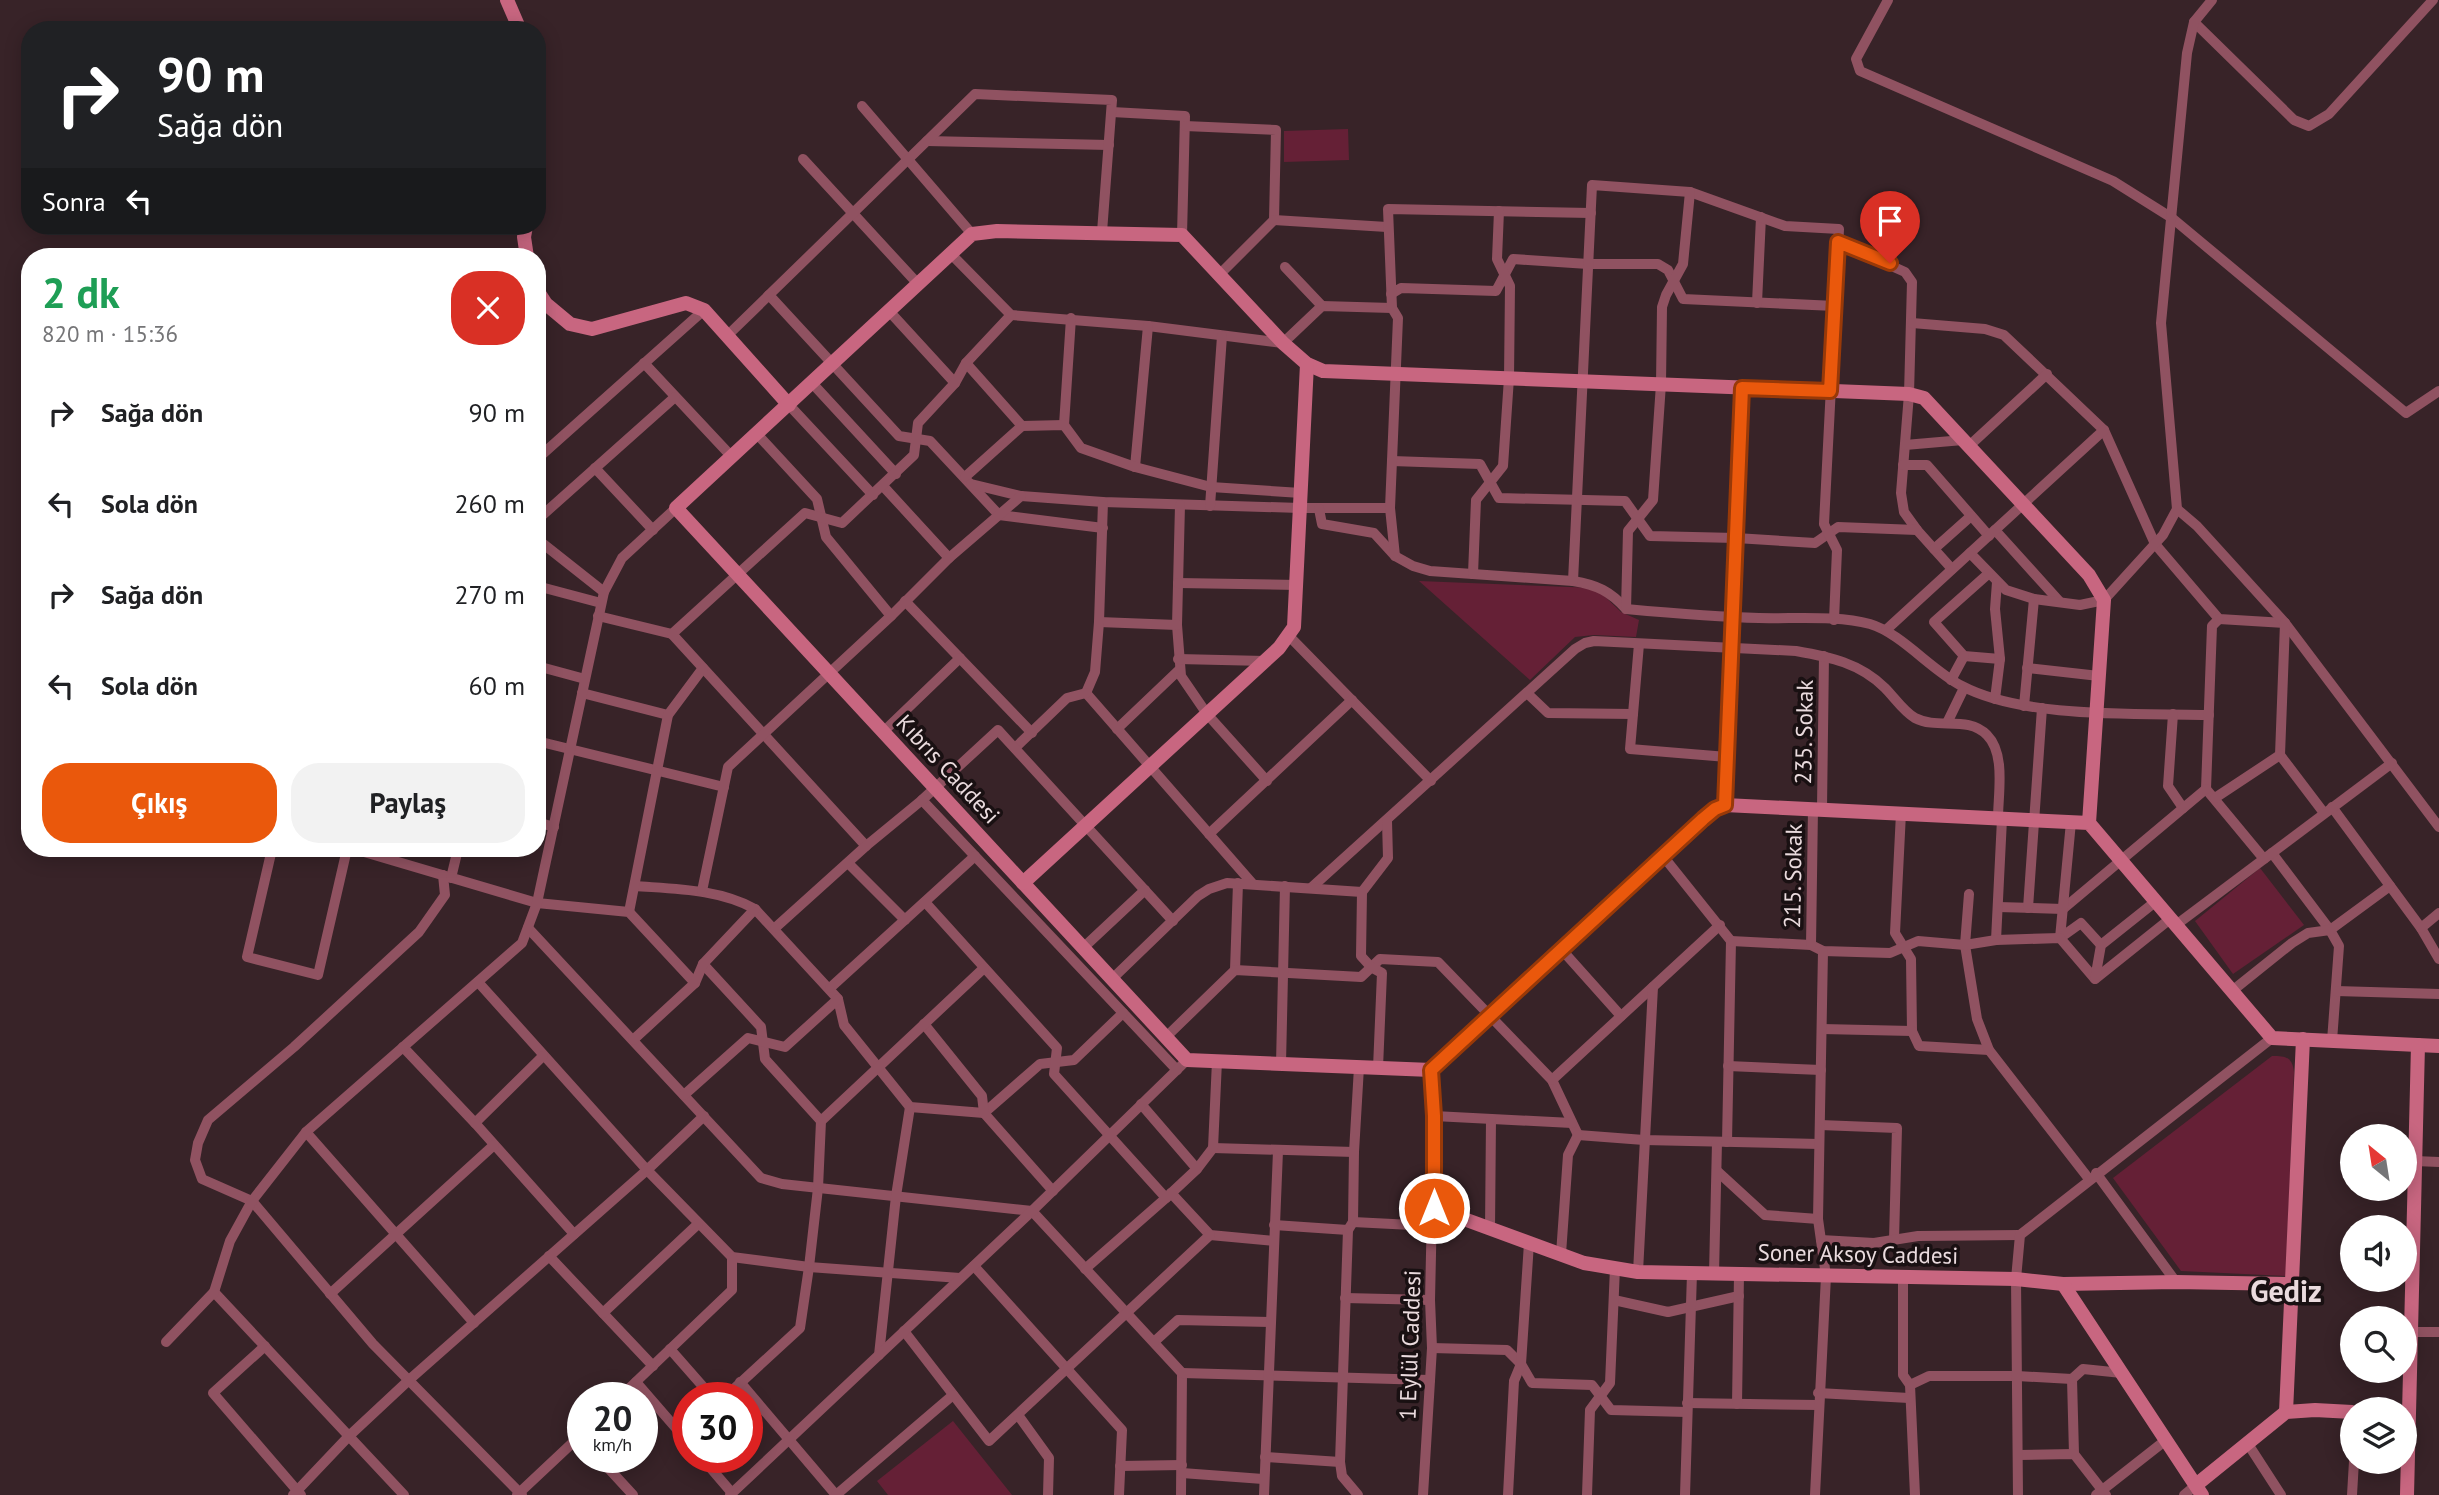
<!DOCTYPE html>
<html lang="tr">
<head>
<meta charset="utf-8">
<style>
	body { margin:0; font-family:"PT Sans",sans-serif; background:#f2f2f2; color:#202124; height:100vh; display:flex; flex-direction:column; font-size:26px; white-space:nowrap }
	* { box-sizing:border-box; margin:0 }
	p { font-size:23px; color:#757577 }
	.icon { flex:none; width:38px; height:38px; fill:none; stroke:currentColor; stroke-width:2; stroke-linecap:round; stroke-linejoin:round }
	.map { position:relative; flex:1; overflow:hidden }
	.panel { position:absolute; left:21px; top:248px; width:525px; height:609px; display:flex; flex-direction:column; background:#fff; border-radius:28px; box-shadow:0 4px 18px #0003 }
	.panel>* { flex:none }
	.hud { position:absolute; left:21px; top:21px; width:525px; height:214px; border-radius:28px; box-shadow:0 4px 18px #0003; background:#202124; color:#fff; overflow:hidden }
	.needle { width:46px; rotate:330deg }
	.fabs { position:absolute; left:2340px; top:1124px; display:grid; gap:14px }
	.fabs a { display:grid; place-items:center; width:77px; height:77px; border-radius:50%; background:#fff; box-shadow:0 4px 18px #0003; font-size:35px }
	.speed { position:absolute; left:567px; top:1382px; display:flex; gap:14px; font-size:35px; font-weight:700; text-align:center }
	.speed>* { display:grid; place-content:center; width:91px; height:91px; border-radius:50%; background:#fff; box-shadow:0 4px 18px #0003; line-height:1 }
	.speed small { font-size:18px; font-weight:400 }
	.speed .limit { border:10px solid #d22; background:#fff; color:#111 }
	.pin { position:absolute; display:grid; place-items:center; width:60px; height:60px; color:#fff; margin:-72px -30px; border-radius:50% 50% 50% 0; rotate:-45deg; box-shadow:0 0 7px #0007 }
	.pin .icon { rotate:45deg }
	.me { position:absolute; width:77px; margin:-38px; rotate:0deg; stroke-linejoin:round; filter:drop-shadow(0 0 5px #0008) }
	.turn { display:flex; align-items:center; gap:24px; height:147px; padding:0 21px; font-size:32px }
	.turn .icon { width:91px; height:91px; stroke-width:2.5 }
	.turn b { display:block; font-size:49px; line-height:60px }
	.then { display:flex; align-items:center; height:66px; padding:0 21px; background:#0003; gap:14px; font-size:26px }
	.round { display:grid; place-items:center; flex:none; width:74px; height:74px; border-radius:28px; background:#f2f2f2 }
	.headline { display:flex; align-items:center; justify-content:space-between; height:119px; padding:0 21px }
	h1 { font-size:42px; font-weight:600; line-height:52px; color:#1e9e55 }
	.cta { display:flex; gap:14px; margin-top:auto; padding:14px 21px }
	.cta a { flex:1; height:80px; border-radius:28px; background:#ea580c; color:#fff; font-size:28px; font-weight:600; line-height:80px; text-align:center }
	.cta a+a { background:#f2f2f2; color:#202124 }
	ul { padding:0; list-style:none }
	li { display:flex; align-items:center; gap:21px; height:91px; padding:0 21px }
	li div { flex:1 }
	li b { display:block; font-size:26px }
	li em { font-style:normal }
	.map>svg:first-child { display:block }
</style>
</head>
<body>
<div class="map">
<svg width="2439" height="1495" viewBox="0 0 2439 1495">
	<rect width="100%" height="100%" fill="#382328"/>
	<!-- green -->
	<g fill="#652036">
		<polygon points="1348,129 1349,160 1284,162 1284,131"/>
		<polygon points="1419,581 1596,588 1621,612 1639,620 1636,637 1594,635 1575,637 1530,680"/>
		<polygon points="2260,868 2304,925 2233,974 2195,921"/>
		<path d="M 2272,1056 C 2286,1056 2292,1057 2294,1072 L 2286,1276 L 2181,1271 L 2113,1178 Z"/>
		<polygon points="953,1421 1012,1495 888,1495 877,1481"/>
	</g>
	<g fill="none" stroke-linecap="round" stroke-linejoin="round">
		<!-- street -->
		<g stroke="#905261" stroke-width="10">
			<polyline points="1888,0 1856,59 1860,71 2113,181 2172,218 2406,413 2439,391"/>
			<polyline points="2194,22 2294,120 2309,126 2329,114 2433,0"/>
			<polyline points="862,106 972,234"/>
			<polyline points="1112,112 1185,116 1182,235"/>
			<polyline points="1185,126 1276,130 1274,220 1219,275"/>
			<polyline points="927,141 1109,145"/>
			<polyline points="803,159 918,284"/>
			<polyline points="1274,220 1387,227"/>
			<polyline points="1838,242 1905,272 1912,282 1909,394 1901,493 1904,512 1917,530 1952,569"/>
			<polyline points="951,254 1011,315 1148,326 1283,343 1322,306 1392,308"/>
			<polyline points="1285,267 1322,306"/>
			<polyline points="1391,294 1401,288 1496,291 1513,259 1588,264 1658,264 1668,270 1683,299 1835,306"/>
			<polyline points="769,295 899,436 930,441 999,515 1103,528"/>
			<polyline points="1757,303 1761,217"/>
			<polyline points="889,311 955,383"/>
			<polyline points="1912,323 1985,329 2004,335 2104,430 2155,544 2219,619 2285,623"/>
			<polyline points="727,336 975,94 1112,100 1102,232"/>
			<polyline points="644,363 732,457"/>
			<polyline points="966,363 1022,426"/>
			<polyline points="812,383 896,474"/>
			<polyline points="789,405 873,495"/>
			<polyline points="1064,425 1071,318"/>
			<polyline points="757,434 817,499 826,537 891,616"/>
			<polyline points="1905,445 1963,440"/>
			<polyline points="1969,446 2047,374"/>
			<polyline points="537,459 704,310"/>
			<polyline points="1392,461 1480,464 1499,498 1625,501 1650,536 1736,538 1815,543 1838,527 1917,530"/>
			<polyline points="1903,465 1927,465 1989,536"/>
			<polyline points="1135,467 1148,326"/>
			<polyline points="595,468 653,530"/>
			<polyline points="965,477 1022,426 1064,425 1081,448 1135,467 1211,487 1301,493"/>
			<polyline points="971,484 1021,496 1103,502 1300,508 1390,508"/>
			<polyline points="883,486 949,558"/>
			<polyline points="1180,505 1177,625 1181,676 1207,714 1267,781"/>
			<polyline points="1210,506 1222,336"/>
			<path d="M 1319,509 L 1322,524 L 1374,533 L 1395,556 L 1413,566 L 1430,571 L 1573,581 C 1597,585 1610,591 1626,609 C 1670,613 1715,617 1759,618 C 1793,619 1838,615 1870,624 C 1901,633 1932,671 1962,686 C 2025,719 2138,713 2209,715"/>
			<polyline points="2177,509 2197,526 2285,623 2439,827"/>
			<polyline points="537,520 675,397"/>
			<polyline points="1995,530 2060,602"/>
			<polyline points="537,539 604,592"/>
			<polyline points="1934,549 1971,516"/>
			<polyline points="1970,553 2006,590 2034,599 2080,605 2104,600 2163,535 2177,509 2161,323 2187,53 2194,22 2212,0"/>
			<polyline points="1395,556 1390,508 1398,318 1392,308 1388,209 1591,213"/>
			<polyline points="1473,574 1476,500 1503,466 1509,378 1510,286 1497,259 1499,211"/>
			<polyline points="1988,574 1934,622 1964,656 2000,659"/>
			<polyline points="1573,581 1592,185 1690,192 1785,226 1839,229 1824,524 1837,550 1834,620"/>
			<polyline points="1178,583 1298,585"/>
			<polyline points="537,586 601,603"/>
			<polyline points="905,601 1032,733"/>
			<polyline points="1626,609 1628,531 1653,500 1661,384 1662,307 1666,295 1683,264 1690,192"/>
			<polyline points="598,616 672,634 805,513 842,523 914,455 918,423 955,383 966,363 1011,315"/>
			<polyline points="2219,619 2212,626 2206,789 2264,859"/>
			<polyline points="1099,622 1177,625"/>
			<polyline points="2285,623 2280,755 2324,813"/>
			<polyline points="1886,630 2104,430"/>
			<polyline points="672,634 866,846"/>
			<polyline points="1288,635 1431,781"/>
			<polyline points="1639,644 1630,749 1727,757"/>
			<polyline points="1178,659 1265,661"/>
			<polyline points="537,666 585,679"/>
			<polyline points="2027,668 2099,676"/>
			<polyline points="1951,680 1964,656"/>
			<polyline points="582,693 668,715"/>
			<polyline points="1086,693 1252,883"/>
			<polyline points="1086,693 1095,672 1099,622 1103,502"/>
			<polyline points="1527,693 1548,713 1633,714"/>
			<polyline points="1995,699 2000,659 1995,609 1997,582"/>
			<polyline points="2024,706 2034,599"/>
			<polyline points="2173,714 2168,786 2183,808"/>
			<polyline points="1947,723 1964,688"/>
			<polyline points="1117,729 1180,669"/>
			<polyline points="883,732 960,658"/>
			<polyline points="537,741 724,787"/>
			<polyline points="1015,748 1067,698 1086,693"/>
			<polyline points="2215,798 2280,755"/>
			<polyline points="922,800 1177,1070"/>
			<polyline points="2332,807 2421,928 2439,959"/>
			<polyline points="1822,808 1824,656"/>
			<polyline points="1901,813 1895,933 1911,959 1912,1031 1919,1046 1989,1050"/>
			<polyline points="537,822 554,827"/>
			<polyline points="1209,834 1352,700"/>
			<polyline points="272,849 247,957 318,975 347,849"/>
			<polyline points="354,849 537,903 629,912 695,983"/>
			<polyline points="2272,853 2330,930 2339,946 2332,1041"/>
			<polyline points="1663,856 1731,941 1727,1142"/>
			<polyline points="848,863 905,920"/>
			<polyline points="443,875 445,895 419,932 294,1047 208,1120 198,1143 195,1160 202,1179 252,1201 373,1344 522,1495"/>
			<polyline points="451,878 458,849"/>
			<path d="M 635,886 C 675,889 719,889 755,909 L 838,999 L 844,1025 L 910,1107 L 984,1113 L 1040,1064 L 1074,1060 L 1123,1013"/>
			<path d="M 1311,888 L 1575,649 L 1585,643 L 1594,641 L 1796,651 C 1830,657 1860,663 1885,688 C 1894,697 1904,712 1915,718 C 1938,730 1968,715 1987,735 C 2006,754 1998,794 1998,819"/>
			<polyline points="702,891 728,767 891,616 949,558 1021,496"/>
			<polyline points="1969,894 1965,945 1977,1019 1989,1050 2089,1179"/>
			<polyline points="925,902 1057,1048 1054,1074 1166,1198"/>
			<polyline points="1998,907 2063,909 2206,789"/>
			<polyline points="2028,908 2042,708"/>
			<polyline points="629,912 668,715 703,668"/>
			<polyline points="2176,925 2392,763"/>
			<polyline points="528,928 761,1178 782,1184 1032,1211 1182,1373 1181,1495"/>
			<polyline points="775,928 866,846 922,800 998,730 1173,921"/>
			<polyline points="2421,928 2439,913"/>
			<polyline points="2060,938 2071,822"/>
			<polyline points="2060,938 2081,923 2101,945"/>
			<polyline points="1996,940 2002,819"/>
			<polyline points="1731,941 1811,945 1823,951 1890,953 1918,941 1965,945 1996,940 2060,938 2095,979 2170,919"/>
			<polyline points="1811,945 1813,808"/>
			<polyline points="1083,948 1145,890"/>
			<polyline points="1562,950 1621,1016"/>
			<polyline points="703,964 761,1027 765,1059 821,1121"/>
			<polyline points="1235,970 1238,883"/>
			<polyline points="1112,979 1198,896 1209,889 1227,883 1362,892"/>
			<polyline points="2095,979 2101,945 2155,902"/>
			<polyline points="478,982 647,1170 732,1257 809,1267 960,1278"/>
			<polyline points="830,988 975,856"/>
			<polyline points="2232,991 2292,943 2308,933 2330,930 2390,886"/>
			<polyline points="2336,991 2439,994"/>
			<polyline points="924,1024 982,1096 984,1113 1053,1191"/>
			<polyline points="1822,1029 1912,1031"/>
			<polyline points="1166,1037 1235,970 1361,977 1380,959 1438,962 1552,1080 1578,1135"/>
			<polyline points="633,1040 695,983 703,964 755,909"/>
			<polyline points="403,1047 475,1123 543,1056"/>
			<polyline points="1281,1064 1285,886"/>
			<polyline points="1728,1066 1821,1070"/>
			<polyline points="1378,1068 1382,973 1371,967 1361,956 1362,892 1388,858 1387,821"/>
			<polyline points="1552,1080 1720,925"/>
			<polyline points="684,1095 748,1038 785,1047 838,999"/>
			<polyline points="1141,1104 1197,1169"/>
			<polyline points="1434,1116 1572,1123"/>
			<polyline points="475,1123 574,1234"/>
			<polyline points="1820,1125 1897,1128 1894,1240"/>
			<polyline points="306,1132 474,1323"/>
			<polyline points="1578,1135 1644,1140 1819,1144"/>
			<polyline points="1213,1148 1354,1152"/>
			<polyline points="2415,1161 2439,1162"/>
			<polyline points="1717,1171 1765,1215 1818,1219"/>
			<polyline points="2096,1173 2176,1282"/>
			<polyline points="1171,1193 1210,1235 1274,1241"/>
			<polyline points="1353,1222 1432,1226"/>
			<polyline points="1274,1225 1348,1230"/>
			<polyline points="1490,1229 1491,1119"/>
			<polyline points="1821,1240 1874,1243 1918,1236 2020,1235"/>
			<polyline points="1561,1254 1568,1155 1578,1135"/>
			<polyline points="549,1256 653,1366"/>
			<polyline points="974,1266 1122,1430 1119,1495"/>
			<polyline points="1085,1269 1166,1198 1197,1169 1213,1148 1217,1061"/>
			<polyline points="1638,1272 1653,987"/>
			<polyline points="1714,1274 1717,1142"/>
			<polyline points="1903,1277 1903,1375 1910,1385 1915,1495"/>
			<polyline points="214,1292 404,1495"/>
			<polyline points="330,1294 494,1145"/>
			<polyline points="1345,1298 1430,1300"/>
			<polyline points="1614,1300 1668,1312 1739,1296"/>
			<polyline points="603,1313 698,1224"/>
			<polyline points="904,1331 989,1441 1210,1235"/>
			<polyline points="2411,1332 2439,1332"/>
			<polyline points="166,1342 214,1292 230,1241 252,1201 306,1132 522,943 537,903 604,592 622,558 676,508"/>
			<polyline points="1154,1342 1178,1320 1270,1322"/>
			<polyline points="265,1346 213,1393 301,1495"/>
			<polyline points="1432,1348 1507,1350 1521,1364 1532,1383 1592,1385 1611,1410 1687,1412"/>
			<polyline points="670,1349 713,1398"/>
			<polyline points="879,1355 896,1196 910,1107"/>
			<polyline points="1182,1373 1430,1380"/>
			<polyline points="2072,1379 2074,1454"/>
			<polyline points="636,1382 688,1442"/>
			<polyline points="740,1382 836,1495"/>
			<polyline points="1910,1385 1929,1376 2017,1376 2072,1379 2083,1369 2122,1373"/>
			<polyline points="1818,1393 1909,1398"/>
			<polyline points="619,1398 732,1290 732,1257"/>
			<polyline points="724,1398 800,1328 809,1267 818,1188 821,1121 984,968"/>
			<polyline points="1687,1403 1818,1405"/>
			<polyline points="1737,1404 1739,1274"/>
			<polyline points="1018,1415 1049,1458 1048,1495"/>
			<polyline points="2248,1444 2281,1495"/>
			<polyline points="2019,1455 2074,1454 2106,1495"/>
			<polyline points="1265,1457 1340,1462 1342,1476 1358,1495"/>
			<polyline points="599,1458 633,1495"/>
			<polyline points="702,1458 732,1493"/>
			<polyline points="1340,1462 1348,1230 1353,1222 1354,1152 1359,1067"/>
			<polyline points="1120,1466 1182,1465"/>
			<polyline points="1182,1473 1263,1479"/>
			<polyline points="293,1495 349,1436 409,1380 647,1170 704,1116"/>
			<polyline points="517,1495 583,1433"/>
			<polyline points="730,1495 1032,1211 1187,1060"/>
			<polyline points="836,1495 953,1395"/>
			<polyline points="1264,1495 1278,1151"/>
			<polyline points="1423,1495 1432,1348 1430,1300 1434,1116 1431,1070"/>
			<polyline points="1508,1495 1514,1381 1521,1364 1529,1243"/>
			<polyline points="1587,1495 1590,1410 1610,1383 1615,1268"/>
			<polyline points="1685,1495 1692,1273"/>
			<polyline points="1815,1495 1826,1276 1818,1219 1823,951"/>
			<polyline points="2018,1495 2016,1279 2020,1235 2272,1038"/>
			<polyline points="2096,1495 2166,1440"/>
			<polyline points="2184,1495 2196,1485"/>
			<polyline points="2352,1495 2354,1461"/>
		</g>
		<!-- secondary -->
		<g stroke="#c86680" stroke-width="14">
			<polyline points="507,0 520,30"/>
			<polyline points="526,226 524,237 527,257"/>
			<polyline points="537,290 546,304 570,324 592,329 686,303 704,310 789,405"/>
			<polyline points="1725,805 1742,388"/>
			<polyline points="2089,823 2104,600 2089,575 1924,398 1909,394 1323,371 1307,364 1283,343 1182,235 997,231 972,234 676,508 1187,1060 1431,1070 1703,819 1715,809 1725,805 2089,823 2272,1038 2439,1046"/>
			<polyline points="1023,883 1279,648 1294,627 1307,364"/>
			<polyline points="1434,1208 1584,1263 1638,1272 2016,1279 2063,1284 2176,1282 2292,1284"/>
			<polyline points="2063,1284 2202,1495"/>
			<polyline points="2286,1412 2303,1039"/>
			<polyline points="2196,1485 2286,1412 2315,1410 2352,1412"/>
			<polyline points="2407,1495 2418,1045"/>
		</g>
	</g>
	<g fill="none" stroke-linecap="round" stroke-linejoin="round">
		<defs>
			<polyline id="route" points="1434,1208 1434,1116 1431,1070 1703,819 1715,809 1725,805 1742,388 1830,391 1838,242 1890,263"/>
		</defs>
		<!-- route casing -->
		<use href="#route" stroke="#983908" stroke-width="18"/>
		<!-- route -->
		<use href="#route" stroke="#ea580c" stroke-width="12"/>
	</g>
	<g text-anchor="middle" stroke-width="7" stroke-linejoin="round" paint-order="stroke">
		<!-- street labels -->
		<g font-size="23" fill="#eadbde" stroke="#191012">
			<text transform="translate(1804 732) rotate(-89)" y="8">235. Sokak</text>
			<text transform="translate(948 769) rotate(47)" y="8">Kıbrıs Caddesi</text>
			<text transform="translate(1793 876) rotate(-89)" y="8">215. Sokak</text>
			<text transform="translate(1858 1254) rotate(1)" y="8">Soner Aksoy Caddesi</text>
			<text transform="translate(1410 1345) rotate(-88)" y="8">1 Eylül Caddesi</text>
		</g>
		<!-- district labels -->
		<g font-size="30" font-weight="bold" fill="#eadbde" stroke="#191012">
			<text x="2286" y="1302">Gediz</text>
		</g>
	</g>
</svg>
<div class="fabs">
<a><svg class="needle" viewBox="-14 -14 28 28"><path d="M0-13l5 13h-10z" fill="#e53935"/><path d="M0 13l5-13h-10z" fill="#757577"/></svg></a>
<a><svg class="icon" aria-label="sound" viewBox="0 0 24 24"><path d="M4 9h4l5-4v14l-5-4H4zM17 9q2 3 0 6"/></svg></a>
<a><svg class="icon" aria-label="search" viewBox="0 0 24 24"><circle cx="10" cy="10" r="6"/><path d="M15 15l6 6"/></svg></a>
<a><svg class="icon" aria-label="layers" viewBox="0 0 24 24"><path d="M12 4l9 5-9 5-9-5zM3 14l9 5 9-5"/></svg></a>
</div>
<div class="speed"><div>20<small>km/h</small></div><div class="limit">30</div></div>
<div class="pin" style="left:1890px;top:263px;background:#d93025"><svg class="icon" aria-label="arrive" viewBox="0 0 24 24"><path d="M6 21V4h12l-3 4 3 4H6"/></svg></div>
<svg class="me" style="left:1434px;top:1208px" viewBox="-20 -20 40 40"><circle r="17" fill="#ea580c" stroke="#fff" stroke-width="3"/><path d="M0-11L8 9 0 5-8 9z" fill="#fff"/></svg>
<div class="hud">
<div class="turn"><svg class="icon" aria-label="right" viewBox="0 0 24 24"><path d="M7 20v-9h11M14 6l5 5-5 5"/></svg><div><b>90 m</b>Sağa dön</div></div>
<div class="then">Sonra<svg class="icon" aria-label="left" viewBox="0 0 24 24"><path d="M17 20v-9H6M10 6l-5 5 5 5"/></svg></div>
</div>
<section class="panel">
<div class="headline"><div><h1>2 dk</h1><p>820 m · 15:36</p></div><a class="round" style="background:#d93025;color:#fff"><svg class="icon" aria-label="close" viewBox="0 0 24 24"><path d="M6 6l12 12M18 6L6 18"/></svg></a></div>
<ul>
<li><svg class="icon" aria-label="right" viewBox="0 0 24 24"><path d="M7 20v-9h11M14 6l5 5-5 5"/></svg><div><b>Sağa dön</b></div><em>90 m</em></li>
<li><svg class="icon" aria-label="left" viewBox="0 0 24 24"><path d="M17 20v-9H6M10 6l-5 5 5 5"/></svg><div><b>Sola dön</b></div><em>260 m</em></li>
<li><svg class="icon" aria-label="right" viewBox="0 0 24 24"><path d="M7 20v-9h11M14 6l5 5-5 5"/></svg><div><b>Sağa dön</b></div><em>270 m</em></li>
<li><svg class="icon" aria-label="left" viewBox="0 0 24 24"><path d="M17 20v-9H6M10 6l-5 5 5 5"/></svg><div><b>Sola dön</b></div><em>60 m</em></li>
</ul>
<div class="cta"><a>Çıkış</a><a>Paylaş</a></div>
</section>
</div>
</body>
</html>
